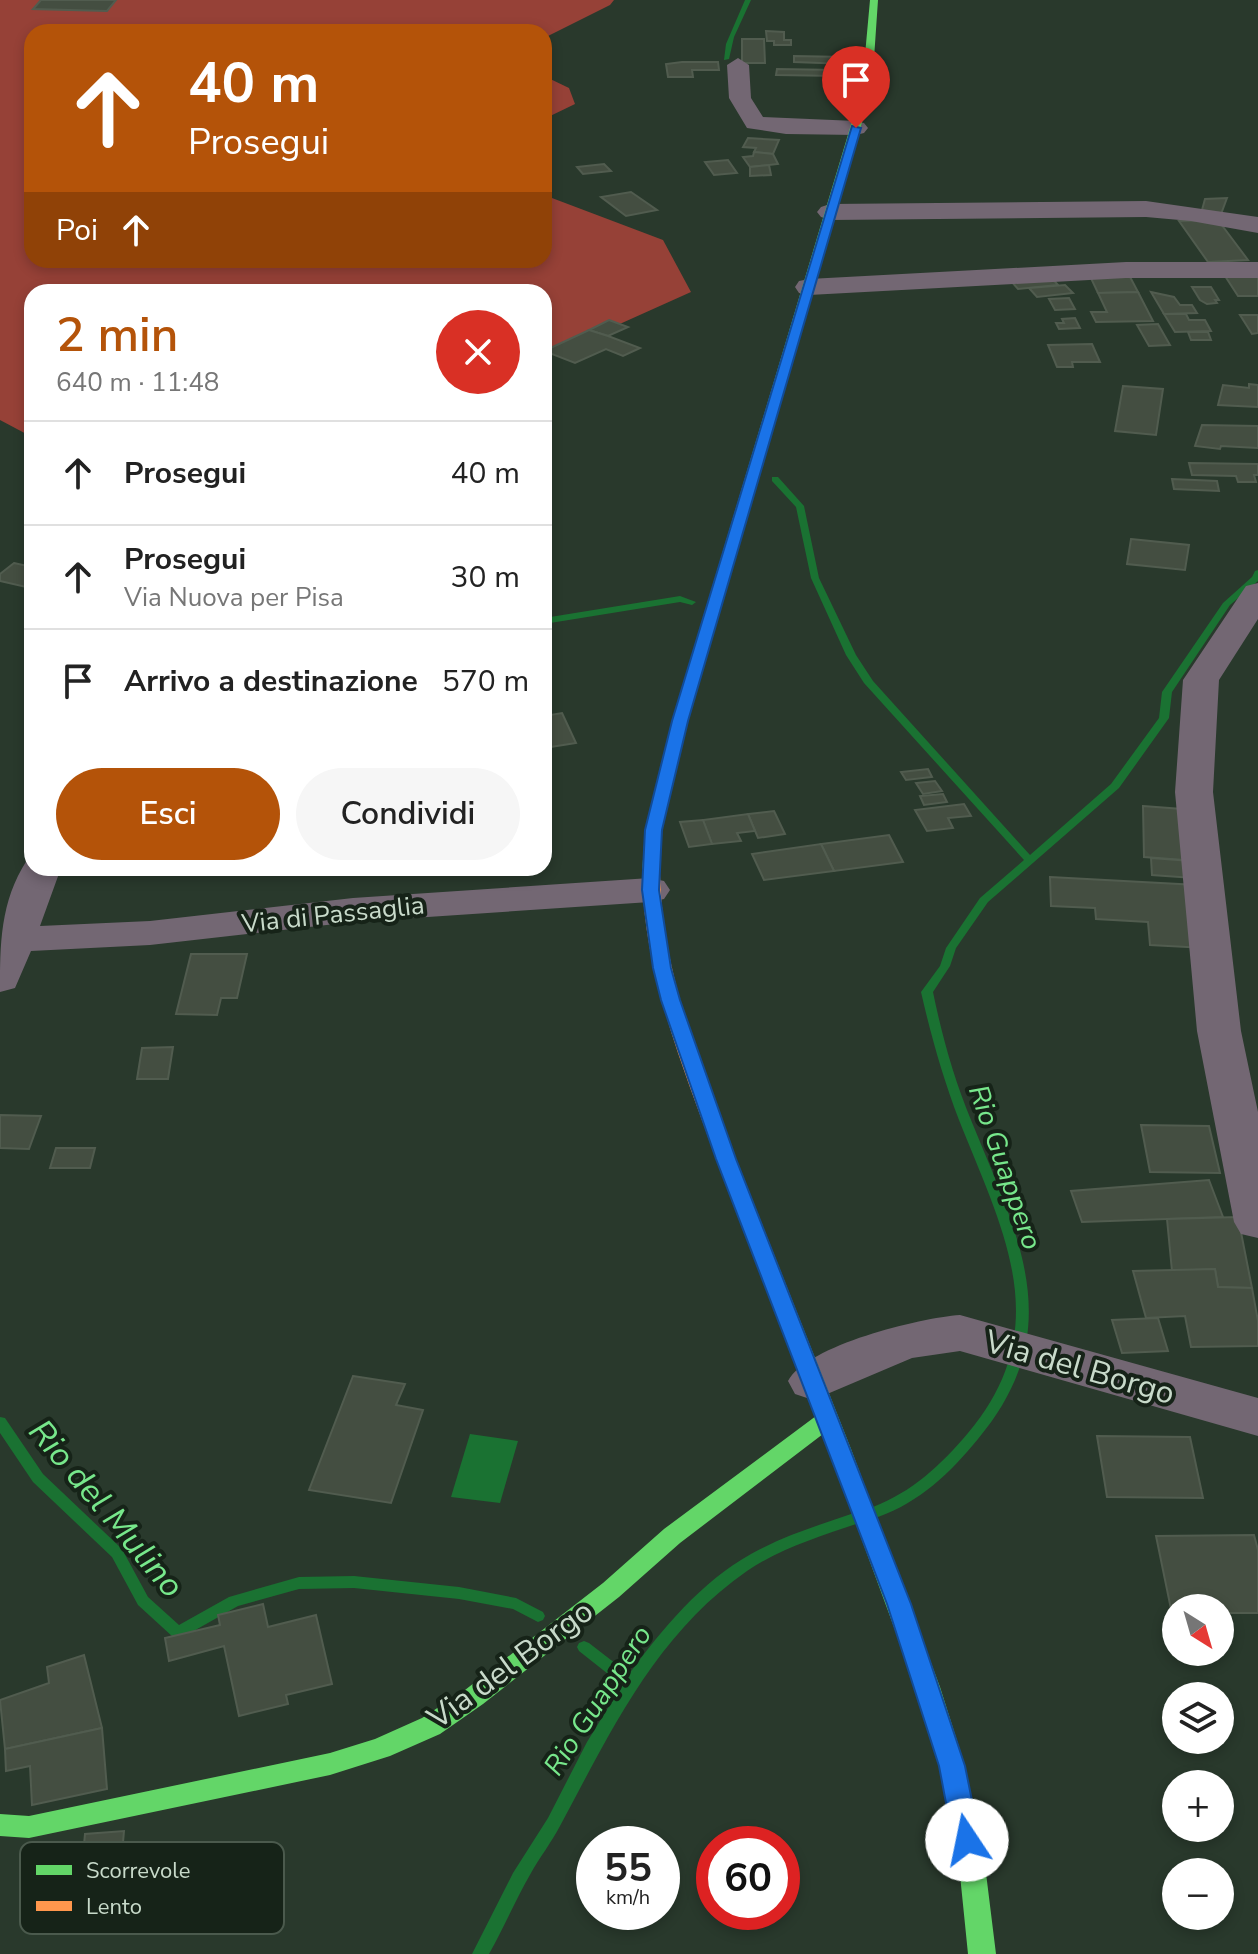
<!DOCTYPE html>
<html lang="it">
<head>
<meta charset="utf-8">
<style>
	body { margin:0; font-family:"Nunito Sans",sans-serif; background:#f6f6f6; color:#222; height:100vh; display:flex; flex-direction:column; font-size:30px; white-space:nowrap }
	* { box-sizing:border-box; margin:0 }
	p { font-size:26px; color:#767676 }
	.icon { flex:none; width:44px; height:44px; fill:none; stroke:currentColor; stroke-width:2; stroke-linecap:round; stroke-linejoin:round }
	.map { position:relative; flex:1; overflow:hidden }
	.panel { position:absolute; left:24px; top:284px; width:528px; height:592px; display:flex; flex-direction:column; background:#fff; border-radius:24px; box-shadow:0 4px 12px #0003 }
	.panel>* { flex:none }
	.banner { position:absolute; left:24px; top:24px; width:528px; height:244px; border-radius:24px; box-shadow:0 4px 12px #0003; background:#b45309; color:#fff; overflow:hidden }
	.needle { width:52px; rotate:143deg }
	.tools { position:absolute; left:1162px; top:1594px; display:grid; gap:16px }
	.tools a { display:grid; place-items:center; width:72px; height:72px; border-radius:50%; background:#fff; box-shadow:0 4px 12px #0003; font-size:40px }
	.speed { position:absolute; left:576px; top:1826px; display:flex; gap:16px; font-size:40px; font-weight:700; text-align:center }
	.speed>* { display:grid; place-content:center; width:104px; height:104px; border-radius:50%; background:#fff; box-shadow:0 4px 12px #0003; line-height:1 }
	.speed small { font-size:20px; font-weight:400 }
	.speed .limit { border:12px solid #d22; background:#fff; color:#111 }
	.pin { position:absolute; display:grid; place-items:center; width:68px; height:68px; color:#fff; margin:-82px -34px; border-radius:50% 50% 50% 0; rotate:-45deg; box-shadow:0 0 8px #0007 }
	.pin .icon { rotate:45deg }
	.me { position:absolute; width:88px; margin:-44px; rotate:349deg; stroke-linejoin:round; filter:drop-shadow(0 0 6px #0008) }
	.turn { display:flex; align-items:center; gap:28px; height:168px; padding:0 32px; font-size:36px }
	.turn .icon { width:104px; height:104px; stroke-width:2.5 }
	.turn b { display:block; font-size:56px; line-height:68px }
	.then { display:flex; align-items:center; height:76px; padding:0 32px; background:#0003; gap:16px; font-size:30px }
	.round { display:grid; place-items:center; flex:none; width:84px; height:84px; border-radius:42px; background:#f6f6f6 }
	.headline { display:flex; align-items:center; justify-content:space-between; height:136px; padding:0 32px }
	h1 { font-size:48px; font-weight:600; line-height:60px; color:#b45309 }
	.button { display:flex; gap:16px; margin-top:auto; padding:16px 32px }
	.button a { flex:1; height:92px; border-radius:48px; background:#b45309; color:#fff; font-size:32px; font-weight:600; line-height:92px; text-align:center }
	.button a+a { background:#f6f6f6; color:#222 }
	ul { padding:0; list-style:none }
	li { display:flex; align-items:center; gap:24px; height:104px; padding:0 32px; border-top:2px solid #e0e0e0 }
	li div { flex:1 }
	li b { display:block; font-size:30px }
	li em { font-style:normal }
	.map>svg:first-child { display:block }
</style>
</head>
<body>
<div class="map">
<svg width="1258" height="1954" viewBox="0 0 1258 1954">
	<rect width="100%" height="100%" fill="#29392c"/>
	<!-- forest -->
	<g fill="#964137">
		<polygon points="0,0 614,0 610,5 544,38 544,32 451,32 402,27 401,32 32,32 32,260 544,260 544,195 663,240 691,292 544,358 544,292 32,292 32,437 0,420"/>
		<polygon points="544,76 569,88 575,104 544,119"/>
	</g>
	<!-- water -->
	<polygon fill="#1a7232" points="470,1434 518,1441 500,1503 451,1497"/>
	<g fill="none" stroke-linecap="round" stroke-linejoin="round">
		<!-- stream -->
		<g fill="#1a7232" fill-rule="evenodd">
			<polygon points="745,0 751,0 734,37 729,59 724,60 726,44"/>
			<path d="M 772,477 L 778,477 L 804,506 L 819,578 L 856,655 L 873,681 L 1030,855 L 1111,784 L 1159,718 L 1162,692 L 1223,603 L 1252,577 L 1255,571 L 1258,570 L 1258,581 L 1230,605 L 1172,692 L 1169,718 L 1119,788 L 988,902 L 956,948 L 950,966 L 933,992 C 942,1036 954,1079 971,1120 C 1018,1236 1070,1329 978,1439 C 950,1473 920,1502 878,1517 L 873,1515 L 871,1511 L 873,1507 C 912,1492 941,1465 968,1433 C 1057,1327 1003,1231 959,1120 C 943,1078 931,1036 921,992 L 940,966 L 946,948 L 980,898 L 1024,860 L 864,683 L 846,655 L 811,578 L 796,507 L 772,481 Z"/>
			<polygon points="680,596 696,602 692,605 680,602 544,624 544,618"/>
			<polygon points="0,1417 5,1418 43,1474 122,1549 148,1597 179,1625 229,1597 299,1577 354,1576 459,1587 516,1598 543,1612 545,1616 543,1620 538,1622 513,1609 459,1599 354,1588 299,1589 238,1606 183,1637 178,1639 173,1637 138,1605 112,1557 33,1482 0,1433"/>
			<path d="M 854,1513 L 859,1515 L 861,1519 L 859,1523 C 821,1536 781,1548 747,1571 C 656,1634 611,1731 560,1826 C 551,1843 540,1857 531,1873 C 516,1899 504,1927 489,1954 L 472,1954 L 513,1873 L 548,1818 L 587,1742 L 622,1685 L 579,1651 L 577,1647 L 579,1643 L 584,1641 L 589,1643 L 629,1674 C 663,1628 701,1582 751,1554 C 783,1536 819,1525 854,1513 Z"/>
		</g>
	</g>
	<!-- building -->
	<g fill="#444e41" stroke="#515c4f" stroke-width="2">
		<polygon points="41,0 116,0 107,11 33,9"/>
		<polygon points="766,31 784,32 784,40 791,40 791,45 774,45 774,41 767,41"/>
		<polygon points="742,39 764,39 765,63 742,63"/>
		<polygon points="794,56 846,57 847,64 794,62"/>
		<polygon points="682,62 718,62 719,70 692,70 693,77 668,77 666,64"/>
		<polygon points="777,69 838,70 838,76 776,75"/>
		<polygon points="748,138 779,140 773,154 754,152 756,148 743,147"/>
		<polygon points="754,152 773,154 778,164 750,167 743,157 753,156"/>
		<polygon points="728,160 737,173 714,175 705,162"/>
		<polygon points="604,164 611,171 583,174 577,167"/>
		<polygon points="769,165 771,175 750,176 750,167"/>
		<polygon points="631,192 657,210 626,216 601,197"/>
		<polygon points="1227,198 1221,214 1202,210 1205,199"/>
		<polygon points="1218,220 1248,260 1208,262 1179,221"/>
		<polygon points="1128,273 1138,292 1098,293 1089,274"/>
		<polygon points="1258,275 1258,296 1238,296 1225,276"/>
		<polygon points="1051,277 1058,285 1018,289 1011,281"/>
		<polygon points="1065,285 1073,293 1037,297 1029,288"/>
		<polygon points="1192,287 1211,287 1219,300 1215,300 1217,303 1207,304 1200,300"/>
		<polygon points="1138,292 1153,321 1096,322 1091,312 1107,312 1098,293"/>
		<polygon points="1151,292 1174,297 1180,305 1192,305 1197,313 1164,314"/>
		<polygon points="1069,298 1075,309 1055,310 1049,299"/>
		<polygon points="1164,314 1186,314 1189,320 1205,320 1211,331 1175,332"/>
		<polygon points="1240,315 1258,315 1258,333 1252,334"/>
		<polygon points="1075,318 1080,328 1059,329 1056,323 1064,323 1062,319"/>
		<polygon points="609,320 628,327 608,336 589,330"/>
		<polygon points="1158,324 1170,345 1149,346 1137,325"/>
		<polygon points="589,330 608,336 640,348 623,356 606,349 575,363 544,351"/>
		<polygon points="1188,332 1208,332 1211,340 1191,340"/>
		<polygon points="1092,344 1100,362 1072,362 1073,367 1057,367 1048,345"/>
		<polygon points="1249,384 1258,385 1258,407 1218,405 1223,385 1249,388"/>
		<polygon points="1123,386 1163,389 1156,435 1115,431"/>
		<polygon points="1202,425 1258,426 1258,448 1221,446 1220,449 1195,446"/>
		<polygon points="1189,463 1258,464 1258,475 1254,475 1256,482 1238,482 1236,476 1192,475"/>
		<polygon points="1172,479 1217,481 1219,491 1174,489"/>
		<polygon points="1131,539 1189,545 1185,570 1127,564"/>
		<polygon points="14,563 32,567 32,583 26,587 0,581 0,574"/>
		<polygon points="562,713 576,743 544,748 544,716"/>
		<polygon points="928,769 932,777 906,780 901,772"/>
		<polygon points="935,781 942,791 923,794 916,783"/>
		<polygon points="943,794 947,802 924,805 920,796"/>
		<polygon points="964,804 971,816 948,818 953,828 927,831 915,810"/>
		<polygon points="1143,806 1182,809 1184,860 1144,857"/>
		<polygon points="774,811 785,834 758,838 748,814"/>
		<polygon points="748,814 755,831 737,833 741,841 712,844 703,820"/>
		<polygon points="703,820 712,844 689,847 680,822"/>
		<polygon points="889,835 903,862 834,871 821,844"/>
		<polygon points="821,844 834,871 764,880 752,854"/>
		<polygon points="1151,858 1191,861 1193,878 1152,875"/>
		<polygon points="1050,877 1197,885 1205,948 1150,945 1148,922 1096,919 1095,908 1051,906"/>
		<polygon points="191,954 247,954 237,998 221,998 217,1015 176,1014"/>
		<polygon points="173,1047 168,1079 137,1079 142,1048"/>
		<polygon points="0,1115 41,1116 29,1149 0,1148"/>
		<polygon points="1141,1125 1209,1126 1220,1173 1150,1172"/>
		<polygon points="56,1148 95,1148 90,1168 50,1168"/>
		<polygon points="1209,1180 1223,1217 1082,1222 1071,1191"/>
		<polygon points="1238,1217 1252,1288 1218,1287 1215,1269 1172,1271 1167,1219"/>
		<polygon points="1215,1269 1218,1287 1252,1288 1258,1321 1258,1346 1191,1347 1185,1316 1146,1318 1133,1271"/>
		<polygon points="1158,1318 1168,1351 1122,1353 1112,1320"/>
		<polygon points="353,1376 405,1384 396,1405 423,1410 391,1503 309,1490"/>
		<polygon points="1097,1436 1190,1437 1203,1498 1107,1497"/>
		<polygon points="1254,1535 1258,1550 1258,1613 1220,1613 1220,1608 1176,1608 1176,1614 1172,1614 1156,1536"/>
		<polygon points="263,1604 268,1627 316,1615 332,1684 286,1695 288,1704 239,1716 224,1646 169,1661 165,1638 220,1625 218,1615"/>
		<polygon points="84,1655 102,1728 5,1749 0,1700 49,1683 47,1667"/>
		<polygon points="102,1728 107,1789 32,1805 30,1766 6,1771 5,1749"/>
		<polygon points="124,1831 121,1865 173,1861 171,1903 78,1910 85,1834"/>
	</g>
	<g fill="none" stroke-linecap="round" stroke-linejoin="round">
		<!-- street -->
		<g fill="#736773" fill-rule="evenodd">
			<polygon points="738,58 749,65 751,98 763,117 856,121 864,123 868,128 864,133 856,135 786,134 747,128 729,98 727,65"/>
			<polygon points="1146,201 1258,217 1258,233 1191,221 1146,217 830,220 821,217 817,212 821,207 830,204"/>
			<polygon points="1126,262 1258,262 1258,278 1126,278 809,295 799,293 795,287 799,281 809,279"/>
			<polygon points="1258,583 1258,619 1219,680 1213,792 1241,1031 1258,1112 1258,1238 1241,1234 1234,1222 1197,1031 1175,792 1183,680 1246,586"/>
			<path d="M 32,858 L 32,868 L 61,868 L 40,926 L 150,921 L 353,898 L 650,878 L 664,881 L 670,890 L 664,899 L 650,902 L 353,922 L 150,945 L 31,951 L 15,988 L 0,992 C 0,944 0,902 27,860 Z"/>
			<path d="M 960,1315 L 1258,1398 L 1258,1436 L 960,1351 L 912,1358 L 813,1400 L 795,1394 L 788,1381 C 808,1345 919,1318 960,1315 Z"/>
		</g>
		<!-- fast -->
		<g fill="#63d668" fill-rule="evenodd">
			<polygon points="870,0 878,0 872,88 688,721 661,830 660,874 657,878 645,878 642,874 645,830 672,721 862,88"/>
			<polygon points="727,1154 734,1156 737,1161 851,1449 940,1687 965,1766 985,1865 996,1954 968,1954 959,1865 939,1766 916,1687 823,1434 680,1543 619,1597 483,1704 440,1734 390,1756 330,1775 29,1838 0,1836 0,1814 29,1816 330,1753 375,1739 422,1718 465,1690 603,1583 664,1529 816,1416 717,1161 720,1156"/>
		</g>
		<!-- slow -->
		<path fill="#ff974d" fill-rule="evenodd" d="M 651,869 L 660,874 C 662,975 702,1068 737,1161 L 734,1166 L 720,1166 L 717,1161 C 683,1067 644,975 642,874 Z"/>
	</g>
	<!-- route -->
	<polygon fill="#1a73e8" stroke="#114b97" stroke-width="2" points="852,126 861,128 688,721 662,830 659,890 671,968 680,1000 736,1159 911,1604 965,1766 980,1840 976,1849 967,1852 957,1849 953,1840 939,1766 887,1604 716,1159 661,1000 653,968 642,890 645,830 672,721"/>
	<g text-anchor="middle" stroke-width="8" stroke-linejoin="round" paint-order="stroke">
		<!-- street labels -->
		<g font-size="26" fill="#c8daca" stroke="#162318">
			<text transform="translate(333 914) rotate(-6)" y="9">Via di Passaglia</text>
		</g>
		<!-- water labels -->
		<g font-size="28" font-style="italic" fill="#77e78b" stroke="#162318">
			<text transform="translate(1006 1167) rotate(71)" y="10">Rio Guappero</text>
			<text transform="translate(597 1700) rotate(-57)" y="10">Rio Guappero</text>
		</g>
		<!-- near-street labels -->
		<g font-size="32" fill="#c8daca" stroke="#162318">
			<text transform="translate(1080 1367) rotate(16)" y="11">Via del Borgo</text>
			<text transform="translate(510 1664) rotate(-36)" y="11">Via del Borgo</text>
		</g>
		<!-- near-water labels -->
		<g font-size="34" font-style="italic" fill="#77e78b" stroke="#162318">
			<text transform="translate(107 1508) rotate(50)" y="12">Rio del Mulino</text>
		</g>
	</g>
	<!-- legend -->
	<rect x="20" y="1842" width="264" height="92" rx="12" fill="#162318" stroke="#4b5a4d" stroke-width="2"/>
	<rect x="36" y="1865" width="36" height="10" fill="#63d668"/>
	<rect x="36" y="1901" width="36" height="10" fill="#ff974d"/>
	<g font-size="22" fill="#c8daca">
		<text x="86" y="1878">Scorrevole</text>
		<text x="86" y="1914">Lento</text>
	</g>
</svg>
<div class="tools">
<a><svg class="needle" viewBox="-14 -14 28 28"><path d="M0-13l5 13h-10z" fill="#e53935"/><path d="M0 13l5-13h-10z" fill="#767676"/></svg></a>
<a><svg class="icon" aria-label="layers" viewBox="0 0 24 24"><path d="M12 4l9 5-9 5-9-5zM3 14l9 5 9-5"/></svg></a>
<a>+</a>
<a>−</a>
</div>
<div class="speed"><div>55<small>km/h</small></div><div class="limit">60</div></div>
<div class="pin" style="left:856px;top:128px;background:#d93025"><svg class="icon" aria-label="arrive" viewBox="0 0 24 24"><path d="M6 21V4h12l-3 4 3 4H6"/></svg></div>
<svg class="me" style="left:967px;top:1840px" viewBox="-20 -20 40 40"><circle r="19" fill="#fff"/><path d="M0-13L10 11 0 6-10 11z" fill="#1a73e8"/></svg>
<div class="banner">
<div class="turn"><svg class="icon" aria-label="ahead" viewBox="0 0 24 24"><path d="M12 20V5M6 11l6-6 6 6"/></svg><div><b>40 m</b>Prosegui</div></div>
<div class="then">Poi<svg class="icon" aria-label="ahead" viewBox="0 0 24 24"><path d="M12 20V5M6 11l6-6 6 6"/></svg></div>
</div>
<section class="panel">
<div class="headline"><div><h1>2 min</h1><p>640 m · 11:48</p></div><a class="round" style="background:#d93025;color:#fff"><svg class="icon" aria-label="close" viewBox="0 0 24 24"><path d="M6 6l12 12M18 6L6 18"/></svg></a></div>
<ul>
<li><svg class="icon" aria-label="ahead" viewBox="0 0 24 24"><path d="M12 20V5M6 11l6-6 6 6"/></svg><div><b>Prosegui</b></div><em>40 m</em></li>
<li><svg class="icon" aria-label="ahead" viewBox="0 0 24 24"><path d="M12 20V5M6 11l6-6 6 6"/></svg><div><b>Prosegui</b><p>Via Nuova per Pisa</p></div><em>30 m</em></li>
<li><svg class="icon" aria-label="arrive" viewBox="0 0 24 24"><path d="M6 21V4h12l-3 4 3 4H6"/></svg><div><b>Arrivo a destinazione</b></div><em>570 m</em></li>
</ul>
<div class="button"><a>Esci</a><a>Condividi</a></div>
</section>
</div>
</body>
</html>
